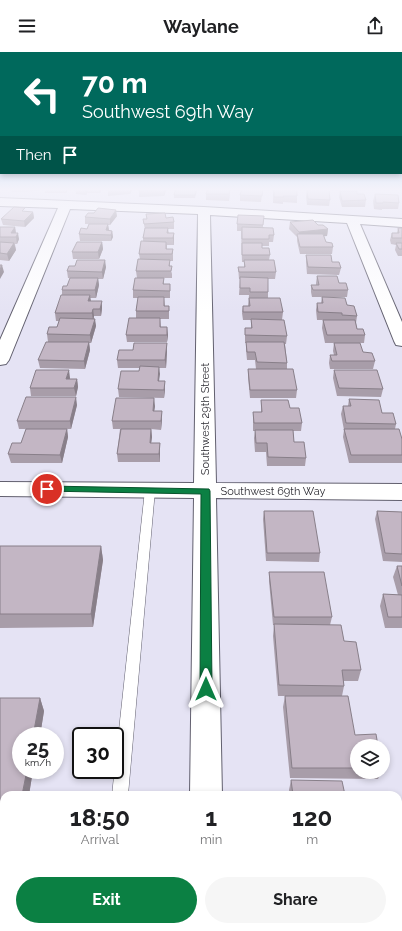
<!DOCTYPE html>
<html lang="en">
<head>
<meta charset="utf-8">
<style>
	body { margin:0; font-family:Raleway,sans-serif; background:#f6f6f6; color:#202124; height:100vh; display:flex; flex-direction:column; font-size:15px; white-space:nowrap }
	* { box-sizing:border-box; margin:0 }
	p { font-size:13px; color:#757577 }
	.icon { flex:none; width:22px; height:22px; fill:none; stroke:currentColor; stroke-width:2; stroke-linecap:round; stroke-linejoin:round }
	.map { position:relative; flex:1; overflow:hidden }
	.sheet { position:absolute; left:0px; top:739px; width:402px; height:140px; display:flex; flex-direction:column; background:#fff; border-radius:12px 12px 0 0; box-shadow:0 2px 6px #0003 }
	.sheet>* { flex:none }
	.banner { position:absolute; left:0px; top:0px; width:402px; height:122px; box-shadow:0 2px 6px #0003; background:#00695c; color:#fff; overflow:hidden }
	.buttons { position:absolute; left:350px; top:687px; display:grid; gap:8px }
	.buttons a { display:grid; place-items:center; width:40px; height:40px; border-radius:50%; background:#fff; box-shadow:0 2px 6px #0003; font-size:20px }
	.speed { position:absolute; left:12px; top:675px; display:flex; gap:8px; font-size:20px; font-weight:700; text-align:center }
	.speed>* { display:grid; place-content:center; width:52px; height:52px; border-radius:50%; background:#fff; box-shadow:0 2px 6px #0003; line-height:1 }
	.speed small { font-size:10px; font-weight:400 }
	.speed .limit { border:2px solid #111; border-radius:6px; background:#fff; color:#111 }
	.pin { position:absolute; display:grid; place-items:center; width:34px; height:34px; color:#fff; margin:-17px; border:2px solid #fff; border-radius:50%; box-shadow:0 1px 4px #0007 }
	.me { position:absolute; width:44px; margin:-22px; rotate:0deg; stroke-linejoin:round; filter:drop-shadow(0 0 3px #0008) }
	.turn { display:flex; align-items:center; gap:14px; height:84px; padding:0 16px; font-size:18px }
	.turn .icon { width:52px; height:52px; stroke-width:2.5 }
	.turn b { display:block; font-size:28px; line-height:34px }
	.then { display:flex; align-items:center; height:38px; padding:0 16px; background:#0003; gap:8px; font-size:15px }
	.eta { display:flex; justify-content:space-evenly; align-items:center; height:68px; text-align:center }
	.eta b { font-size:24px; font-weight:700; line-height:28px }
	.cta { display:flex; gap:8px; margin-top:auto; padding:8px 16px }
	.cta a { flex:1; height:46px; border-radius:24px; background:#0b8043; color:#fff; font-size:16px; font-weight:700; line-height:46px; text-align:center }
	.cta a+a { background:#f6f6f6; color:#202124 }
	header { display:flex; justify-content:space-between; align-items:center; height:52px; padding:0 16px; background:#fff; font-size:18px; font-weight:700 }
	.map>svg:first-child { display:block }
</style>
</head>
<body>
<header><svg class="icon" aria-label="menu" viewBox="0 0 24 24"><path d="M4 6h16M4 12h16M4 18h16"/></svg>Waylane<svg class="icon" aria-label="share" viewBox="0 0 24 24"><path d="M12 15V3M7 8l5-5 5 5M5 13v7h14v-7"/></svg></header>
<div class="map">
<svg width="402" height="879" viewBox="0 0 402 879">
	<rect width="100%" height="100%" fill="#e5e3f4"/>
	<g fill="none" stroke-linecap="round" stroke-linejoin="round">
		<defs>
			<g id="service">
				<polygon points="150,434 154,435 155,438 128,743 112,743 145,438 146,435"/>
				<rect x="98" y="875" width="18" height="4"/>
			</g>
			<g id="minor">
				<polygon points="0,146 204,155 402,167 402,175 360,172 402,270 402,294 396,293 394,289 347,171 210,163 216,431 402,432 402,448 216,446 222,743 190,743 194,446 0,444 0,430 194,431 198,162 70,157 9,308 6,312 0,313 0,288 58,156 0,154"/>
				<rect x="187" y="875" width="38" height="4"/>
			</g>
		</defs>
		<!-- service casing -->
		<use href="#service" stroke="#62606f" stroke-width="1"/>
		<!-- minor casing -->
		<use href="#minor" stroke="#62606f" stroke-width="2"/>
		<!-- service -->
		<use href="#service" fill="#fff" fill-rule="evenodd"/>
		<!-- minor -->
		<use href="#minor" fill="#fff" fill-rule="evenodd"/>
	</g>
	<!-- wall -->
	<g fill="#a89da9">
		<polygon points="11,136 37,136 36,139 12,140"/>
		<polygon points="45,136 69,136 66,141 45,141"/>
		<polygon points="75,136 102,136 100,141 87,141 86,143 76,142"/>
		<polygon points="133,136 130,142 108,144 108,137"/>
		<polygon points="140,136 165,136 166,138 164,144 139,145 139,139"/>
		<polygon points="208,136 230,136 229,149 206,148 206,142"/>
		<polygon points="263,136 261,150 240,149 240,143"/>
		<polygon points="273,136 283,138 297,144 297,151 283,150 283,152 273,151"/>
		<polygon points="307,138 330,148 329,154 307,153 306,144"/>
		<polygon points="197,139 195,146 174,146 174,143"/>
		<polygon points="340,139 366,148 365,155 342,155 339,145"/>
		<polygon points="375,142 399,151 398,157 382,157 382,158 374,157 373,149"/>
		<polygon points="25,159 33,160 34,166 25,175 3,173 1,167"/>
		<polygon points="146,162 166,166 174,170 174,177 168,177 169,181 174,181 174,193 167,193 167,197 173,197 173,209 170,209 170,214 172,222 172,226 164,226 164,232 170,232 170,246 164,246 165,254 169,254 169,267 160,267 161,275 168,283 167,290 127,290 126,283 136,266 136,259 138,246 133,246 133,238 137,226 136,219 140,207 139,202 143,189 143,186 145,178 143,167 147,167"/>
		<polygon points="117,164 110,173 108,173 109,178 112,179 113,185 111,189 80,189 79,182 87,177 89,172 85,172 85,165"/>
		<polygon points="290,170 318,173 328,177 327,184 324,184 326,190 333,195 332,202 300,202 297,189 297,185 289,177"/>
		<polygon points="237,172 263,173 263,175 274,183 273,190 269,190 269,194 262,194 262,196 270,203 269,208 276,220 275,227 268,227 268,246 283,260 282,268 287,284 286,292 285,292 287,311 287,317 297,338 296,346 250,346 248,325 248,317 256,317 255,308 247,308 246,298 246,291 245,291 245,276 251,276 251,268 243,268 242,261 243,254 248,254 249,243 239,243 240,227 239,227 238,215 244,215 244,210 242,210 241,179 237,179"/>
		<polygon points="0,175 15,175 16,181 19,187 17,192 15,192 16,198 9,209 0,208"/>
		<polygon points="398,176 402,176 402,204 398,204 395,198 396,193 391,192 390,188 392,181 397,181"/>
		<polygon points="102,190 103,197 99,207 73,207 72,200"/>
		<polygon points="306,203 332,210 341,216 339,223 307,222 306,210"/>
		<polygon points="106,215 103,227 98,227 99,233 96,246 90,246 91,249 102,256 101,264 94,264 94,266 96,274 91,291 89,291 90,298 85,317 40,316 38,308 48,290 47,282 57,275 59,269 56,269 55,261 62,243 62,238 67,234 70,226 68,226 67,219"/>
		<polygon points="317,224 339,231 348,238 347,245 312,245 311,240 311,233 316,233 316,231"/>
		<polygon points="322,245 357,264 356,271 357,277 365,283 364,291 325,291 322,276 323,268 333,268 317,268 316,258 317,251 321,251"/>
		<polygon points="167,291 167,299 166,316 159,316 159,329 165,337 164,346 119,345 118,337 139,319 140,316 118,316 117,308 133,298"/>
		<polygon points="334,291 363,300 375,309 373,317 330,317 329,311 330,303 334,303 333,299"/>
		<polygon points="334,318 383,337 381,345 337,344 333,326"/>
		<polygon points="70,326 70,327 77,327 78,335 76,344 31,344 30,336"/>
		<polygon points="349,347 382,361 396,372 395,377 402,387 402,411 349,411 343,385 344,378 341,362 343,354 348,354"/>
		<polygon points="261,348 290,356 302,371 301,379 293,379 294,390 306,406 305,414 267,414 266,400 255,400 254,386 255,379 253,379 253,360 261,360"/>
		<polygon points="77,353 71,377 67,377 68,385 62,411 11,411 8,402 21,391 26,377 19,377 17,369"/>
		<polygon points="155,354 154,359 162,367 161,378 151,377 152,385 151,391 160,391 160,410 118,410 117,402 120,377 113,377 112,369"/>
		<polygon points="264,459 320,501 319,510 266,509 263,467"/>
		<polygon points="377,459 402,460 402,510 383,509 375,467"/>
		<polygon points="0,494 101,494 103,508 93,575 0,576"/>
		<polygon points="397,514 402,514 402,576 385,576 380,554 383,542 398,543 393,525"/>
		<polygon points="269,520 332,565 330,573 344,589 361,618 358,629 344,629 344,634 342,644 357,694 357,720 381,720 378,727 290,726 283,655 285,644 278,644 273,584 274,573 273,573 269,529"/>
		<polygon points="0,646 40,646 44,659 40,684 21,684 21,718 33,718 29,743 4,743 4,822 0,822"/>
		<polygon points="291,728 345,743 290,743 289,738"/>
		<rect x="300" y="875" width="91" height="4"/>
	</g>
	<!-- shaded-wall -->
	<g fill="#887f89">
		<polygon points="66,136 69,136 66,141"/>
		<polygon points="85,136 86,136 87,141 86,143"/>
		<polygon points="99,136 102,136 100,141"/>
		<polygon points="130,136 133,136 130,142"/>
		<polygon points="164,136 165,136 166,138 164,144"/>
		<polygon points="230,136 229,149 229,142"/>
		<polygon points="116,158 117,164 110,173 110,167"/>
		<polygon points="33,160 34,166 25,175 24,169"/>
		<polygon points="108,172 109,179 106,178"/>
		<polygon points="15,175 16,182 11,181"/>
		<polygon points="328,177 327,184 298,187 299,180"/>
		<polygon points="112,179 113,185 111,189 111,183"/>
		<polygon points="18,181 19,187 17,192 16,185"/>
		<polygon points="174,181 174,193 173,186"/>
		<polygon points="102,190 103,197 99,207 98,200"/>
		<polygon points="14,191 16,198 9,209 7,202"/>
		<polygon points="105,208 106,215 103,227 102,220"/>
		<polygon points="2,213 4,220 0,227 0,218"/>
		<polygon points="98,226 99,233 96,246 95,238"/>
		<polygon points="90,243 91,250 88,249"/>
		<polygon points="102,249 102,256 101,264 100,257"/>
		<polygon points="93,257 94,264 93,269 92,261"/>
		<polygon points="95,267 96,274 91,291 90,283"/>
		<polygon points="167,275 168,283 167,290"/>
		<polygon points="89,290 90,298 85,317 84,309"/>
		<polygon points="167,291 167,299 166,316 165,308"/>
		<polygon points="159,315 160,322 158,337 158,329"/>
		<polygon points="69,318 70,326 68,335 66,327"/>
		<polygon points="77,327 78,335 76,344 74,336"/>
		<polygon points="165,329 165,337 164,346 164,338"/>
		<polygon points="76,345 77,353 71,377 70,369"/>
		<polygon points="154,346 155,354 153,367 153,359"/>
		<polygon points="162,359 162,367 161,378 161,369"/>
		<polygon points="67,377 68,385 62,411 60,403"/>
		<polygon points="151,377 152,385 150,399 150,391"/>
		<polygon points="160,391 160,410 159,402"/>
		<polygon points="101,494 103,508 93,575 91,562"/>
		<polygon points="40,646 44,659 40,684 33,684"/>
		<polygon points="27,718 33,718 29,743 22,743"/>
	</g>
	<!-- building -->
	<g fill="#c3b6c4" stroke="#887f89">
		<polygon points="108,136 129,136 108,137"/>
		<polygon points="140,136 164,136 163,137 139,139"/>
		<polygon points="176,136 197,136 195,143 174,143"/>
		<polygon points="208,136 230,136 229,142 206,142"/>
		<polygon points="242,136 263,136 262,144 240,143"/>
		<polygon points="274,136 282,136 283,138 297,138 297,144 283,144 284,145 274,145"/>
		<polygon points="307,138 329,138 330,148 308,147"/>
		<polygon points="340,139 357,139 357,142 364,142 366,148 342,149"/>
		<polygon points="375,142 398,143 399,151 383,150 383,151 376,151"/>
		<polygon points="14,155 25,156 22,159 33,160 24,169 1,167"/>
		<polygon points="98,156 116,158 110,167 85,165 88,161 94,161"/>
		<polygon points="165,161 166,166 173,165 174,170 144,172 143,167 147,167 146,162"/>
		<polygon points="238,163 264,164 263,173 237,172"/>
		<polygon points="313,168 318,173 323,173 328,177 299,180 290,170"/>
		<polygon points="89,172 108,172 106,178 112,179 111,183 79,182 81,176 87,177"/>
		<polygon points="0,175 15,175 11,181 18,181 16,185 0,185"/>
		<polygon points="242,175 273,176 274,183 269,183 269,187 242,187"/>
		<polygon points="145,176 168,176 167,181 174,181 173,186 143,186"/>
		<polygon points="398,176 402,176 402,186 392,186 392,181 399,181"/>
		<polygon points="297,182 323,182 326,190 332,191 333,195 300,195"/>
		<polygon points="141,189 166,190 166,197 173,197 172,202 139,202"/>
		<polygon points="0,190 14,191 7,202 0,201"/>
		<polygon points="77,190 102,190 98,200 72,200"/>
		<polygon points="242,191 262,191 262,196 269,196 270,203 242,203"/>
		<polygon points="396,191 402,191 402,197 399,197"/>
		<polygon points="306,203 331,203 332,210 339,210 341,216 308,215"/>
		<polygon points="138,207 170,208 169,214 172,214 171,219 136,219"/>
		<polygon points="77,208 105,208 102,220 67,219 69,214 75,214"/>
		<polygon points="244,208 274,208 276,220 239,220 238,215 245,215"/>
		<polygon points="0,213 2,213 0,218"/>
		<polygon points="317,224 337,224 339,231 346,231 348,238 313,238 311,233 319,233"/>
		<polygon points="240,225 268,226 268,240 250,240 250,236 240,236"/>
		<polygon points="70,226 98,226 95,238 62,238 63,234 67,234"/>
		<polygon points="135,226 164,226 163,232 170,232 170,239 133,238"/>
		<polygon points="61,243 90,243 88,249 102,249 100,257 93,257 92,261 55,261"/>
		<polygon points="138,245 164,245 164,254 169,254 169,259 136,259"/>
		<polygon points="322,245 345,246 347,253 354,254 357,264 342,263 342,261 318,260 317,251 323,251"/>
		<polygon points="249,246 280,246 283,260 243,260 243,254 250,254"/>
		<polygon points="60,266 95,267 90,283 47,282 49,275 57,275"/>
		<polygon points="129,266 160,266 160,275 167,275 167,283 126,283"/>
		<polygon points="251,267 284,268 287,284 245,283 245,276 252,276"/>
		<polygon points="323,268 355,268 357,277 363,277 365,283 327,283"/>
		<polygon points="46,290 89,290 84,309 38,308"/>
		<polygon points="246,290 284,290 287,311 257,310 255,300 247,300"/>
		<polygon points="134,291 167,291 165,308 117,308 119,298 133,298"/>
		<polygon points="334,291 360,291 363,300 372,301 375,309 332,309 330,303 337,303"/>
		<polygon points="140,314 159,315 158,329 165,329 164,338 118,337 121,319 139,319"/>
		<polygon points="248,317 293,317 297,338 250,338"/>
		<polygon points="36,318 69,318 66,327 77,327 74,336 30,336"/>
		<polygon points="334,318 377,318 383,337 339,336"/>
		<polygon points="26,345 76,345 70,369 17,369"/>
		<polygon points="116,346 154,346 153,359 162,359 161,369 112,369"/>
		<polygon points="349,347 379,348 382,361 393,361 396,372 346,371 343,354 351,354"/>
		<polygon points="261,348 288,348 290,356 299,356 302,371 254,371 253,360 262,360"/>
		<polygon points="26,377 67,377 60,403 8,402 12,391 21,391"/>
		<polygon points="121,377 151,377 150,391 160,391 159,402 117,402"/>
		<polygon points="344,377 399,377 402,387 402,403 351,403"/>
		<polygon points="255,378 293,378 294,390 304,390 306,406 268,405 267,391 256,391"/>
		<polygon points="264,459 313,459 320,501 267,501"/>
		<polygon points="377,459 402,460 402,502 385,501"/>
		<polygon points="0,494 101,494 91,562 0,562"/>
		<polygon points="397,514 402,514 402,534"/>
		<polygon points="269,520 324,520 332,565 274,565"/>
		<polygon points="383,542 402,543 402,565 388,565"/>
		<polygon points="274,572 341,573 344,589 356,590 361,618 342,618 344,634 279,633"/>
		<polygon points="285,644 348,644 355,683 376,682 378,694 357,694 357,716 292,716"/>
		<polygon points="0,646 40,646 33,684 21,684 21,718 27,718 22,743 4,743 4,812 0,812"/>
		<polygon points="291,728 342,729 345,743 293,743"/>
		<rect x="303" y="875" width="88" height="4"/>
	</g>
	<!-- sky -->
	<linearGradient id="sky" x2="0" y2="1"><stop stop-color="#7cc1f0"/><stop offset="0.53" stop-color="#f3f2fa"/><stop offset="1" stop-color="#f3f2fa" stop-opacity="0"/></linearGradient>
	<rect width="402" height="259" fill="url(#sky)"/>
	<!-- route -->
	<polygon fill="#0b8043" stroke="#07532c" points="47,434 209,437 210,439 212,637 210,640 206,642 202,640 200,637 201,442 44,439 43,437"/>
	<g text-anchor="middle" stroke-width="3" stroke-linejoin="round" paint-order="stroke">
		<!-- street labels -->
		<g font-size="11" fill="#2d2c33" stroke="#fff">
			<text transform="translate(205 367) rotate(-90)" y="4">Southwest 29th Street</text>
			<text x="273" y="443">Southwest 69th Way</text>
		</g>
	</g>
</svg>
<div class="buttons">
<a><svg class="icon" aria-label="layers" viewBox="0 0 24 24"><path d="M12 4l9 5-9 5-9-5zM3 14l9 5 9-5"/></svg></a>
</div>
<div class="speed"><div>25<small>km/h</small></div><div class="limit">30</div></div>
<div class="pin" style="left:47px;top:437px;background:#d93025"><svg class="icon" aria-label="arrive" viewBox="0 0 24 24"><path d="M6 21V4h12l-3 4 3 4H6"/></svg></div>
<svg class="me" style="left:206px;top:637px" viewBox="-20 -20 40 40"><path d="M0-17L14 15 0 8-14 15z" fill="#0b8043" stroke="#fff" stroke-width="4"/></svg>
<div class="banner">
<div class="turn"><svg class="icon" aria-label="left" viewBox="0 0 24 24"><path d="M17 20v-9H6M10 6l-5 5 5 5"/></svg><div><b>70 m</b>Southwest 69th Way</div></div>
<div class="then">Then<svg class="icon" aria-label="arrive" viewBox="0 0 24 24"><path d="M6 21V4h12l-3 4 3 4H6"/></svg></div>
</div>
<section class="sheet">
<div class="eta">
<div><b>18:50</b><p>Arrival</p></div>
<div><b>1</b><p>min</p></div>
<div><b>120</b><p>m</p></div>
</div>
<div class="cta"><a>Exit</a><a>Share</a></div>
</section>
</div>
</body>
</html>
